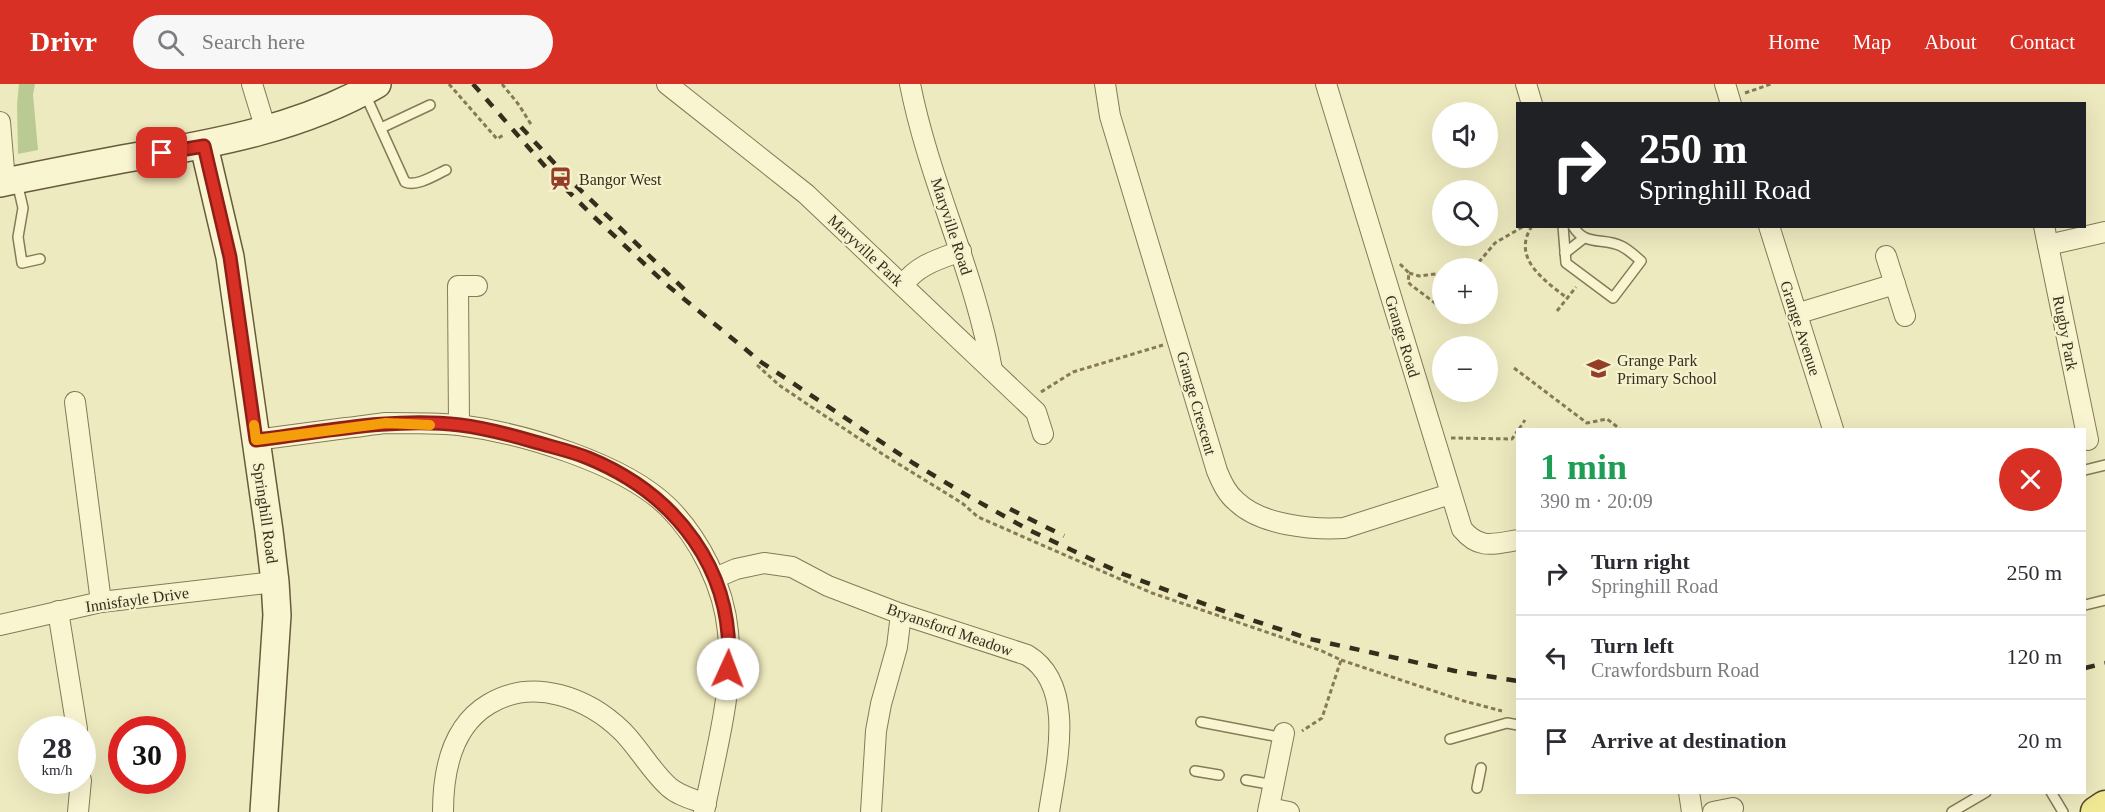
<!DOCTYPE html>
<html lang="en">
<head>
<meta charset="utf-8">
<style>
	body { margin:0; font-family:Georgia,serif; background:#f7f7f7; color:#2b2b33; height:100vh; display:flex; flex-direction:column; font-size:22px; white-space:nowrap }
	* { box-sizing:border-box; margin:0 }
	p { font-size:20px; color:#7c7c81 }
	.icon { flex:none; width:33px; height:33px; fill:none; stroke:currentColor; stroke-width:2; stroke-linecap:round; stroke-linejoin:round }
	.map { position:relative; flex:1; overflow:hidden }
	.drawer { position:absolute; left:1516px; top:344px; width:570px; height:366px; display:flex; flex-direction:column; background:#fff; border-radius:0px; box-shadow:0 6px 24px #0002 }
	.drawer>* { flex:none }
	.top-card { position:absolute; left:1516px; top:18px; width:570px; height:126px; border-radius:0px; box-shadow:0 6px 24px #0002; background:#202124; color:#fff; overflow:hidden }
	.fabs { position:absolute; left:1432px; top:18px; display:grid; gap:12px }
	.fabs a { display:grid; place-items:center; width:66px; height:66px; border-radius:50%; background:#fff; box-shadow:0 6px 24px #0002; font-size:30px }
	.speed { position:absolute; left:18px; top:632px; display:flex; gap:12px; font-size:30px; font-weight:700; text-align:center }
	.speed>* { display:grid; place-content:center; width:78px; height:78px; border-radius:50%; background:#fff; box-shadow:0 6px 24px #0002; line-height:1 }
	.speed small { font-size:15px; font-weight:400 }
	.speed .limit { border:9px solid #d22; background:#fff; color:#111 }
	.pin { position:absolute; display:grid; place-items:center; width:51px; height:51px; color:#fff; margin:-26px; border-radius:12px; box-shadow:0 3px 9px #0006 }
	.me { position:absolute; width:66px; margin:-33px; rotate:2deg; stroke-linejoin:round; filter:drop-shadow(0 0 4px #0008) }
	.turn { display:flex; align-items:center; gap:21px; height:126px; padding:0 24px; font-size:27px }
	.turn .icon { width:78px; height:78px; stroke-width:2.5 }
	.turn b { display:block; font-size:42px; line-height:51px }
	.round { display:grid; place-items:center; flex:none; width:63px; height:63px; border-radius:32px; background:#f7f7f7 }
	.summary { display:flex; align-items:center; justify-content:space-between; height:102px; padding:0 24px }
	h1 { font-size:36px; font-weight:800; line-height:45px; color:#1e9e55 }
	ul { padding:0; list-style:none }
	li { display:flex; align-items:center; gap:18px; height:84px; padding:0 24px; border-top:2px solid #e1e1e2 }
	li div { flex:1 }
	li b { display:block; font-size:22px }
	li em { font-style:normal }
	header { display:flex; align-items:center; gap:36px; box-sizing:border-box; height:84px; padding:0 30px; background:#d93025; color:#fff }
	header strong { font-size:28px }
	nav { display:flex; gap:33px; margin-inline-start:auto; font-size:21px }
	.search { width:420px; height:54px; background:#f7f7f7; display:flex; align-items:center; gap:15px; box-sizing:border-box; padding:0 21px; border-radius:33px; color:#7c7c81; font-size:22px }
	.map>svg:first-child { display:block }
</style>
</head>
<body>
<header>
<strong>Drivr</strong>
<div class="search"><svg class="icon" aria-label="search" viewBox="0 0 24 24"><circle cx="10" cy="10" r="6"/><path d="M15 15l6 6"/></svg>Search here</div>
<nav><a>Home</a><a>Map</a><a>About</a><a>Contact</a></nav>
</header>
<div class="map">
<svg width="2105" height="728" viewBox="0 0 2105 728">
	<rect width="100%" height="100%" fill="#eeeabf"/>
	<!-- green -->
	<polygon fill="#b9cb93" points="19,0 35,0 33,11 38,66 18,70 17,20"/>
	<g fill="none" stroke-linecap="round" stroke-linejoin="round">
		<defs>
			<g id="lane">
				<path d="M 365,10 L 405,98 C 417,103 435,91 446,86"/>
				<polyline points="381,44 430,21"/>
				<polyline points="17,98 23,124 18,153 22,179 40,175"/>
				<path d="M 1563,142 L 1566,179 L 1613,214 L 1641,177 C 1635,172 1628,165 1621,162 C 1603,153 1585,163 1573,142"/>
				<polyline points="1565,169 1584,154"/>
				<polyline points="2085,386 2105,381"/>
				<polyline points="2085,521 2105,516"/>
				<polyline points="1201,638 1284,654"/>
				<polyline points="1450,655 1507,639 1518,641"/>
				<polyline points="1195,687 1219,691"/>
				<polyline points="1246,696 1274,701"/>
				<polyline points="1477,704 1481,684"/>
				<polyline points="2051,708 2063,728"/>
				<polyline points="1952,728 1986,708"/>
			</g>
			<g id="street">
				<polyline points="252,0 266,46"/>
				<polyline points="667,0 806,110 1036,328 1043,350"/>
				<path d="M 910,0 C 929,97 975,188 992,286"/>
				<path d="M 1105,0 L 1110,32 L 1217,387 C 1222,399 1227,410 1237,418 C 1261,441 1312,446 1344,444 L 1450,410"/>
				<path d="M 1326,0 L 1462,445 C 1479,466 1494,460 1518,456"/>
				<polyline points="1526,0 1532,20"/>
				<polyline points="1725,0 1731,20"/>
				<polyline points="0,38 5,98"/>
				<polyline points="1769,142 1833,345"/>
				<polyline points="2044,142 2088,356"/>
				<polyline points="2048,161 2105,148"/>
				<polyline points="1886,172 1905,232"/>
				<path d="M 903,201 C 917,181 939,175 961,167"/>
				<polyline points="1796,230 1895,200"/>
				<polyline points="75,318 101,518"/>
				<polyline points="459,341 458,202 477,202"/>
				<path d="M 256,356 C 286,352 316,348 346,344 C 359,343 373,340 387,339 C 410,339 436,339 459,341 C 522,349 623,379 668,423 C 700,455 724,503 728,548 C 734,608 715,669 704,728"/>
				<path d="M 715,494 L 736,485 L 764,479 L 792,483 L 828,502 L 901,530 L 1027,571 C 1077,601 1056,681 1049,728"/>
				<polyline points="58,527 77,645"/>
				<polyline points="0,541 101,518 275,498"/>
				<polyline points="82,677 82,681"/>
				<polyline points="1689,708 1692,728"/>
				<polyline points="1269,724 1289,728"/>
				<polyline points="78,728 81,696"/>
				<path d="M 443,728 C 443,688 452,642 489,620 C 534,593 588,614 622,647 C 639,664 651,687 669,703 C 679,712 693,715 706,720"/>
				<polyline points="871,728 876,647 881,620 897,563 901,530"/>
				<polyline points="1268,728 1284,649"/>
				<polyline points="1713,728 1733,724"/>
			</g>
			<g id="secondary">
				<polyline points="204,62 230,173 269,447 275,498 277,531 264,728"/>
				<path d="M 0,99 C 45,90 89,81 134,73 C 218,59 303,43 377,0"/>
			</g>
			<polyline id="primary" points="2096,728 2105,722"/>
		</defs>
		<!-- lane casing -->
		<use href="#lane" stroke="#867a57" stroke-width="12"/>
		<!-- street casing -->
		<use href="#street" stroke="#867a57" stroke-width="22"/>
		<!-- secondary casing -->
		<use href="#secondary" stroke="#685b3b" stroke-width="30"/>
		<!-- primary casing -->
		<use href="#primary" stroke="#53472c" stroke-width="33"/>
		<!-- path -->
		<g stroke="#867a57" stroke-width="3" stroke-dasharray="4.5 3" stroke-linecap="butt">
			<polyline points="449,0 497,55 503,51"/>
			<polyline points="502,0 519,21 532,42"/>
			<polyline points="1745,9 1771,0"/>
			<path d="M 1532,142 C 1511,174 1544,196 1567,214"/>
			<polyline points="1400,180 1409,189 1408,198 1411,201 1443,225"/>
			<polyline points="1474,184 1495,159 1524,142"/>
			<polyline points="1409,189 1419,192 1443,189"/>
			<polyline points="1557,227 1576,203"/>
			<polyline points="1450,230 1458,235"/>
			<polyline points="757,281 779,301 807,320 884,371 962,419 978,433 1152,509 1322,567 1341,576 1322,634 1302,647"/>
			<polyline points="1514,284 1587,339 1607,335 1620,345"/>
			<polyline points="1041,308 1073,288 1163,261"/>
			<polyline points="1519,345 1525,336"/>
			<polyline points="1451,354 1512,355 1518,346"/>
			<polyline points="1341,576 1464,617 1502,627"/>
		</g>
		<!-- lane -->
		<use href="#lane" stroke="#f9f5d1" stroke-width="9"/>
		<!-- street -->
		<use href="#street" stroke="#f9f5d1" stroke-width="20"/>
		<!-- secondary -->
		<use href="#secondary" stroke="#f9f5d1" stroke-width="27"/>
		<!-- primary -->
		<use href="#primary" stroke="#f2e995" stroke-width="30"/>
		<!-- rail -->
		<g stroke="#352e1c" stroke-width="4.5" stroke-dasharray="10 10" stroke-linecap="butt">
			<polyline points="473,0 557,96 592,131 667,201 761,278 913,379 970,413 1029,446 1123,490 1218,525 1310,555 1455,587 1518,597"/>
			<polyline points="521,43 570,96 687,208"/>
			<polyline points="1010,425 1064,452"/>
			<polyline points="2085,584 2105,579"/>
		</g>
	</g>
	<g fill="none" stroke-linecap="round" stroke-linejoin="round">
		<defs>
			<path id="route" d="M 162,69 L 204,62 L 230,173 L 256,356 C 323,348 392,333 460,341 C 485,344 511,351 535,358 C 552,363 571,367 588,374 C 676,410 736,487 728,585"/>
		</defs>
		<!-- route casing -->
		<use href="#route" stroke="#8d1f18" stroke-width="15"/>
		<!-- route -->
		<use href="#route" stroke="#d93025" stroke-width="10"/>
		<!-- slow -->
		<polyline stroke="#f59e0b" stroke-width="10" points="254,341 256,356 386,339 430,341"/>
	</g>
	<!-- icons -->
	<defs>
		<symbol id="station-bare" viewBox="-9 -9 18 18"><path d="M-3-6H3Q5-6 5-4V2Q5 4 3 4L4.5 6H3L1.5 4h-3L-3 6H-4.5L-3 4Q-5 4-5 2V-4Q-5-6-3-6ZM-3.5-4v3h7v-3ZM-3.5 1v1.5H-2V1ZM2 1v1.5H3.5V1Z" fill="#953d27" stroke="#f5f2ce" stroke-width="2.5" paint-order="stroke"/></symbol>
		<symbol id="school-bare" viewBox="-9 -9 18 18"><path d="M0-5L7-2L0 1L-7-2ZM-4 1L0 2.5L4 1V4Q0 6-4 4Z" fill="#953d27" stroke="#f5f2ce" stroke-width="2.5" paint-order="stroke"/></symbol>
	</defs>
	<g fill-rule="evenodd">
		<use href="#station-bare" x="544" y="78" width="33" height="33"/>
		<use href="#school-bare" x="1582" y="268" width="33" height="33"/>
	</g>
	<g text-anchor="middle" stroke-width="4.5" stroke-linejoin="round" paint-order="stroke">
		<!-- poi labels -->
		<g font-size="16" fill="#352e1c" stroke="#f5f2ce" text-anchor="start">
			<text x="579" y="101">Bangor West</text>
			<text x="1617" y="282">Grange Park<tspan x="1617" dy="18">Primary School</tspan></text>
		</g>
		<!-- street labels -->
		<g font-size="16" fill="#352e1c" stroke="#f5f2ce">
			<text transform="translate(952 142) rotate(72)" y="6">Maryville Road</text>
			<text transform="translate(866 166) rotate(43)" y="6">Maryville Park</text>
			<text transform="translate(1801 244) rotate(72)" y="6">Grange Avenue</text>
			<text transform="translate(2066 249) rotate(79)" y="6">Rugby Park</text>
			<text transform="translate(1403 252) rotate(73)" y="6">Grange Road</text>
			<text transform="translate(1197 319) rotate(74)" y="6">Grange Crescent</text>
			<text transform="translate(266 429) rotate(82)" y="6">Springhill Road</text>
			<text transform="translate(137 515) rotate(-8)" y="6">Innisfayle Drive</text>
			<text transform="translate(950 545) rotate(19)" y="6">Bryansford Meadow</text>
		</g>
	</g>
</svg>
<div class="fabs">
<a><svg class="icon" aria-label="sound" viewBox="0 0 24 24"><path d="M4 9h4l5-4v14l-5-4H4zM17 9q2 3 0 6"/></svg></a>
<a><svg class="icon" aria-label="search" viewBox="0 0 24 24"><circle cx="10" cy="10" r="6"/><path d="M15 15l6 6"/></svg></a>
<a>+</a>
<a>−</a>
</div>
<div class="speed"><div>28<small>km/h</small></div><div class="limit">30</div></div>
<div class="pin" style="left:162px;top:69px;background:#d93025"><svg class="icon" aria-label="arrive" viewBox="0 0 24 24"><path d="M6 21V4h12l-3 4 3 4H6"/></svg></div>
<svg class="me" style="left:728px;top:585px" viewBox="-20 -20 40 40"><circle r="19" fill="#fff"/><path d="M0-13L10 11 0 6-10 11z" fill="#d93025"/></svg>
<div class="top-card">
<div class="turn"><svg class="icon" aria-label="right" viewBox="0 0 24 24"><path d="M7 20v-9h11M14 6l5 5-5 5"/></svg><div><b>250 m</b>Springhill Road</div></div>
</div>
<section class="drawer">
<div class="summary"><div><h1>1 min</h1><p>390 m · 20:09</p></div><a class="round" style="background:#d93025;color:#fff"><svg class="icon" aria-label="close" viewBox="0 0 24 24"><path d="M6 6l12 12M18 6L6 18"/></svg></a></div>
<ul>
<li><svg class="icon" aria-label="right" viewBox="0 0 24 24"><path d="M7 20v-9h11M14 6l5 5-5 5"/></svg><div><b>Turn right</b><p>Springhill Road</p></div><em>250 m</em></li>
<li><svg class="icon" aria-label="left" viewBox="0 0 24 24"><path d="M17 20v-9H6M10 6l-5 5 5 5"/></svg><div><b>Turn left</b><p>Crawfordsburn Road</p></div><em>120 m</em></li>
<li><svg class="icon" aria-label="arrive" viewBox="0 0 24 24"><path d="M6 21V4h12l-3 4 3 4H6"/></svg><div><b>Arrive at destination</b></div><em>20 m</em></li>
</ul>
</section>
</div>
</body>
</html>
